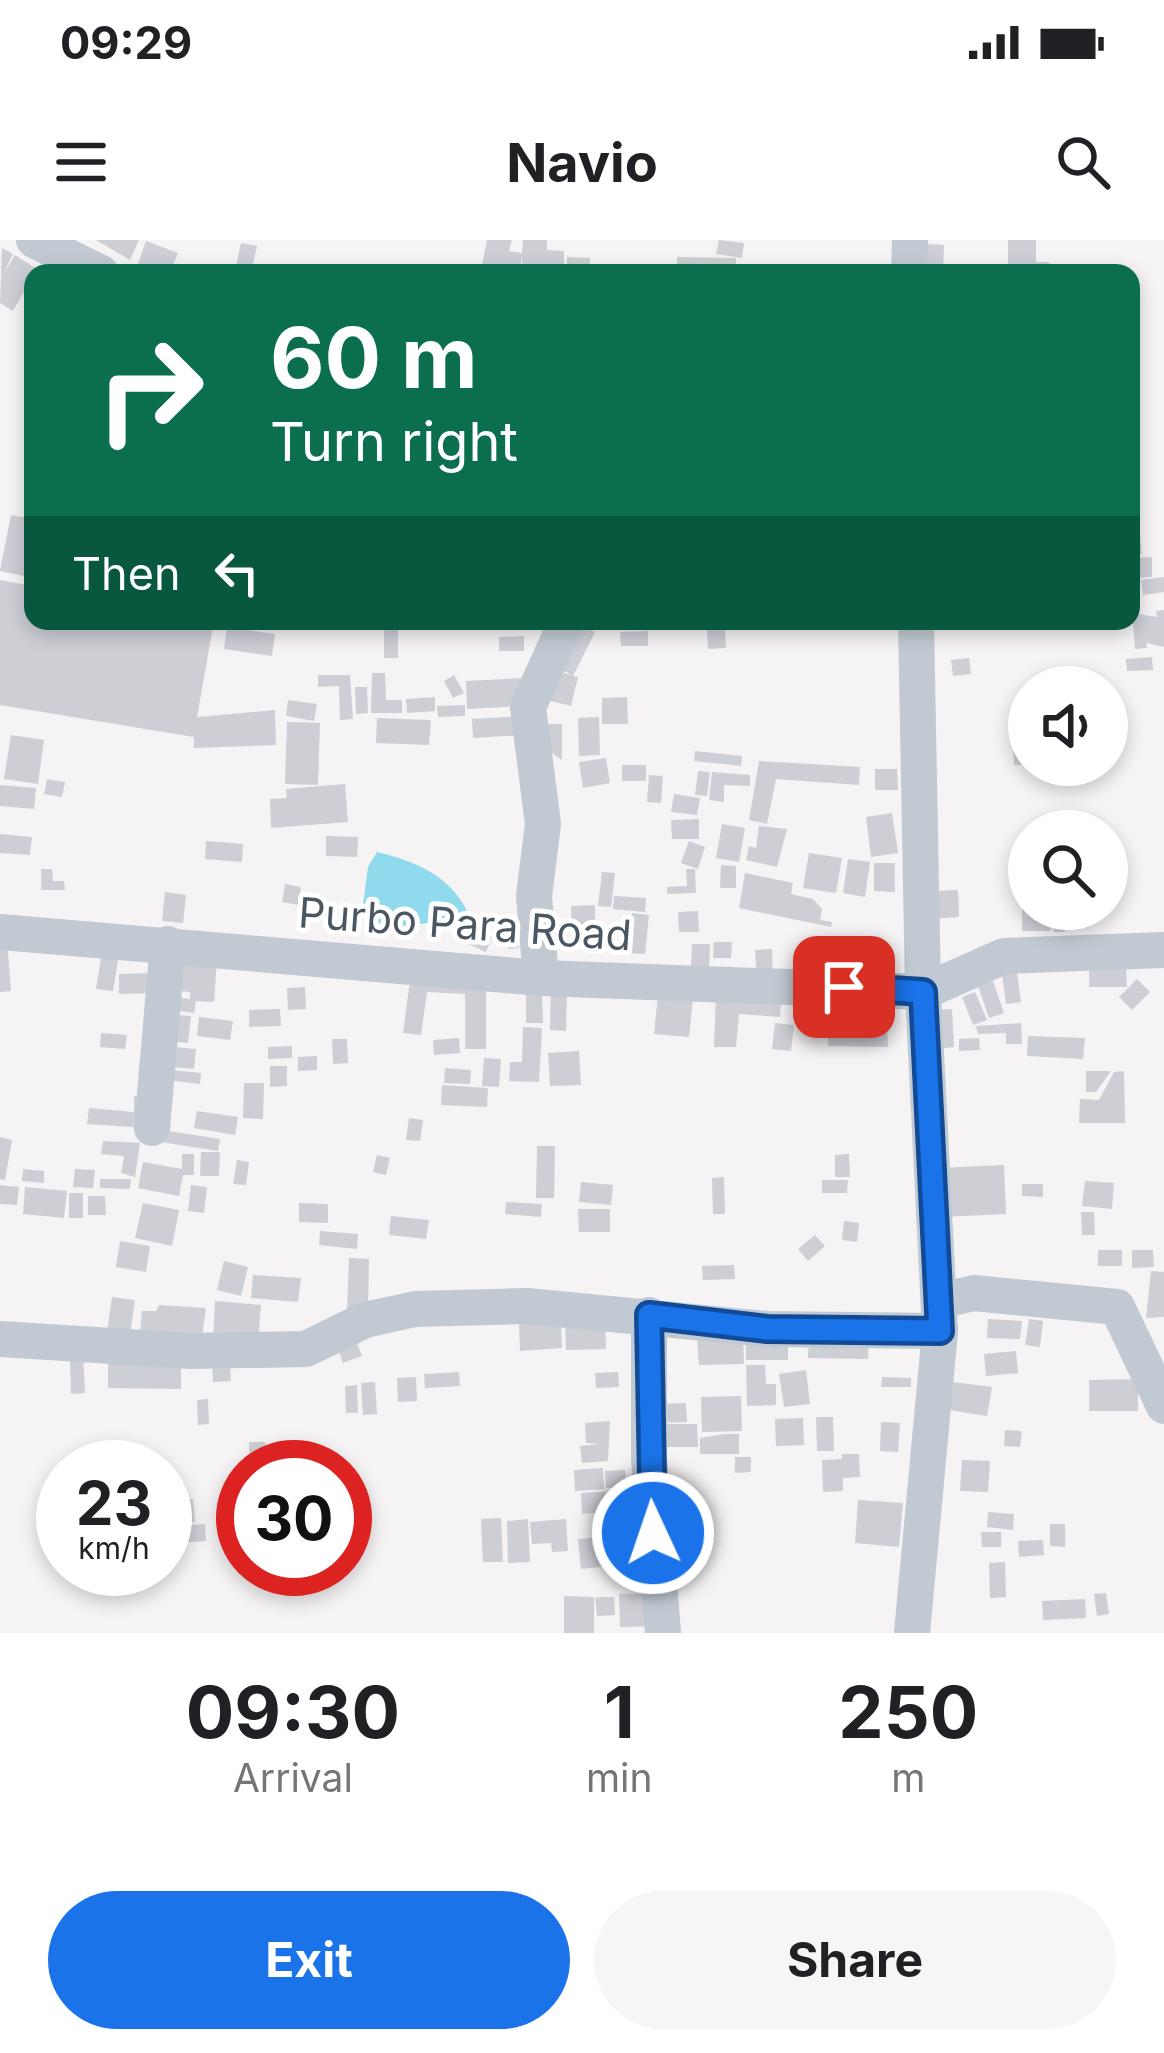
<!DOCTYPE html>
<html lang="en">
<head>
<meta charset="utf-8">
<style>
	body { margin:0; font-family:Inter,sans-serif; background:#f6f6f6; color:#202124; height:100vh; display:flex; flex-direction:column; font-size:45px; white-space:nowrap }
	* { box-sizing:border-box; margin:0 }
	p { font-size:39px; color:#757577 }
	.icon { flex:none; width:66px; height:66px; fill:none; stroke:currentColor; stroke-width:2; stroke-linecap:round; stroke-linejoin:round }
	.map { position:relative; height:1393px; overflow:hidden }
	.side { display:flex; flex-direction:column; background:#fff; flex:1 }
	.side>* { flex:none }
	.banner { position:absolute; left:24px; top:24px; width:1116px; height:366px; border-radius:24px; box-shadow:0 6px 18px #0003; background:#0b6e4f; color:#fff; overflow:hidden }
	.controls { position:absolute; left:1008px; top:426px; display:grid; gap:24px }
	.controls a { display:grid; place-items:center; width:120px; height:120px; border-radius:50%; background:#fff; box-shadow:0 6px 18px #0003; font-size:60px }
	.speed { position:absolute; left:36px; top:1200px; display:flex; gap:24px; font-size:60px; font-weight:700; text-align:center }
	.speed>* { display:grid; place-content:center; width:156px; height:156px; border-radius:50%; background:#fff; box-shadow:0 6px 18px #0003; line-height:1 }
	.speed small { font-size:30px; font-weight:400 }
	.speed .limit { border:18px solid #d22; background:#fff; color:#111 }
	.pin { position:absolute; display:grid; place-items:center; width:102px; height:102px; color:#fff; margin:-51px; border-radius:24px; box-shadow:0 6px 18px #0006 }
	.me { position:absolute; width:132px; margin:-66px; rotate:357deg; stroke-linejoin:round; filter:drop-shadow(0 0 9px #0008) }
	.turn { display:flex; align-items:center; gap:42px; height:252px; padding:0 48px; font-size:54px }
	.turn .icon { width:156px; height:156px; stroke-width:2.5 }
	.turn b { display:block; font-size:84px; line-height:102px }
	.then { display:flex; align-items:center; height:114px; padding:0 48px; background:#0003; gap:24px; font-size:45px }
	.eta { display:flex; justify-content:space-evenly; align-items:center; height:204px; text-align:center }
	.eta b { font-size:72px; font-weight:700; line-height:84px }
	.button { display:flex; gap:24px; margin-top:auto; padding:24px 48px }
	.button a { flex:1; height:138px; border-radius:72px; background:#1a73e8; color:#fff; font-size:48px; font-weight:700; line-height:138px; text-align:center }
	.button a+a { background:#f6f6f6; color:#202124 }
	.status { display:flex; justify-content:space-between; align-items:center; height:84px; padding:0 60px; background:#fff; direction:ltr }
	.status svg { height:33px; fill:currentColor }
	header { display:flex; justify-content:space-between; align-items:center; height:156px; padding:0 48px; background:#fff; font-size:54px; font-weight:700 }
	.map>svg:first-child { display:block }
</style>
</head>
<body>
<div class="status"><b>09:29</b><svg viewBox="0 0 49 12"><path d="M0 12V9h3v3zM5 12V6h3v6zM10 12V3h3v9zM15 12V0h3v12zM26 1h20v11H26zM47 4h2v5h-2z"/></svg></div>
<header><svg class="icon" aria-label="menu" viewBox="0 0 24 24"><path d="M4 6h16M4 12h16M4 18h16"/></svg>Navio<svg class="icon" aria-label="search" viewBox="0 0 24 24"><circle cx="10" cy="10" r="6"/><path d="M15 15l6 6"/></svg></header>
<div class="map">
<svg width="1164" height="1393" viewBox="0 0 1164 1393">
	<rect width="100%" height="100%" fill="#f5f3f3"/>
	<!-- water -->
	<path fill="#90daee" d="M 377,612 C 415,621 452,636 469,675 L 464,689 L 444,681 L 388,688 L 362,672 L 368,627 Z"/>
	<!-- building -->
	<g fill="#cdcfd5">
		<polygon points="96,0 139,0 130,20"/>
		<polygon points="487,0 512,0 509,11 522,13 523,0 547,0 547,10 564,11 564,33 522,33 522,16 519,33 481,30"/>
		<polygon points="719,0 744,3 742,18 716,14"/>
		<polygon points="1008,0 1036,0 1036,22 1049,22 1049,33 1008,33"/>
		<polygon points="146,1 178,13 170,33 135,33"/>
		<polygon points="241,3 257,6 251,33 235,31"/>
		<polygon points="925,4 944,5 943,33 925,33"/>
		<polygon points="2,8 13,14 2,36 15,15 37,29 13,71 0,63"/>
		<polygon points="567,17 590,18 590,33 567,33"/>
		<polygon points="677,17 736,18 736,33 677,33"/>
		<polygon points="11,275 33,279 33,338 0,331"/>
		<polygon points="1138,276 1142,314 1131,315 1131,277"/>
		<polygon points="1152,317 1152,337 1131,338 1131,318"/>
		<polygon points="1164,337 1164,352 1143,355 1141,340"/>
		<polygon points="0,340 33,346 33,381 214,381 197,477 275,470 276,505 194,508 194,497 0,465"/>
		<polygon points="1164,370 1164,407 1146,403 1147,408 1135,409 1132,373 1157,377 1156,371"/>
		<polygon points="573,381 595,392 573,436 578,437 571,466 543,459 550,430 572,435 549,424"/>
		<rect x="384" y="386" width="14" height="32"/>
		<polygon points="227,387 275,394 272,416 224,409"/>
		<polygon points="725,389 726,408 708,409 707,390"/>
		<polygon points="648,391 648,406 621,406 620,392"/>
		<polygon points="524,396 524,411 499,411 499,397"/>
		<polygon points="1152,417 1153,430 1127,431 1126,419"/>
		<polygon points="969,418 971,434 953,436 951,420"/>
		<polygon points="372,433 385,433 386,460 402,460 402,473 371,473"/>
		<polygon points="318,435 350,435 353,479 340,480 339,446 318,447"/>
		<polygon points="454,435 464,453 453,458 444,441"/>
		<polygon points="523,438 524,466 467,469 466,441"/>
		<polygon points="355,447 367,447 368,473 356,474"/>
		<polygon points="435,457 435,471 407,473 406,459"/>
		<polygon points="627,457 628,484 602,484 602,458"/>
		<polygon points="288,460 317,464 314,481 286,476"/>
		<polygon points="465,465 465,476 438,477 437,466"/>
		<polygon points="522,476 523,495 473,498 472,479"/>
		<polygon points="599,477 600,515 579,516 578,478"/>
		<polygon points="377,478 431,480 429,505 376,503"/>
		<polygon points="287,482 320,483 318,545 285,544"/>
		<polygon points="539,484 562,484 562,520 539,504"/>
		<polygon points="11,495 44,500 38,544 4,539"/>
		<polygon points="1025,501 1025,525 1014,525 1013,502"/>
		<polygon points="695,511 742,516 741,526 694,521"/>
		<polygon points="606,518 610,543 583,548 579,522"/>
		<polygon points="759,521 860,527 859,545 776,539 767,584 749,580"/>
		<rect x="622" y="525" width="24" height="16"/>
		<polygon points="875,529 897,529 898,550 875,550"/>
		<polygon points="698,531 710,532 707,556 695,555"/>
		<polygon points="712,532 750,535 750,546 724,545 724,562 709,560"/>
		<polygon points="649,535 663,536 661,563 647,562"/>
		<polygon points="47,539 65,542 62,557 44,554"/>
		<polygon points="345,544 348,582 271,588 270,559 287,558 286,549"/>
		<polygon points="0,545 36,548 34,569 0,566"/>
		<polygon points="674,554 700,558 697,575 671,572"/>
		<polygon points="892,573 898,613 871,617 866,577"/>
		<polygon points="699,579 699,599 672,599 671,580"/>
		<polygon points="722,584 745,588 739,622 716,618"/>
		<polygon points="759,586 787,589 777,627 746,620 749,606 756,608"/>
		<polygon points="0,594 32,597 30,615 0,613"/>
		<polygon points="326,596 358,597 357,617 326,616"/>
		<polygon points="206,601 243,604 242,622 205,619"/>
		<polygon points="689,601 705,607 698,629 681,623"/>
		<polygon points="809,613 842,618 836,653 803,648"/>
		<polygon points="848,619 870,622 865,657 843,653"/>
		<polygon points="874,623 895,623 895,652 874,651"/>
		<polygon points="721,625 736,626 736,648 720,648"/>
		<polygon points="41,629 52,629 53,641 64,641 65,650 41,650"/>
		<polygon points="686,629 695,629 696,653 667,654 667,647 687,646"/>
		<polygon points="602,632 615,633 611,667 598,666"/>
		<polygon points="745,633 793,643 791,654 813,659 822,669 820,680 832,682 831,687 739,668"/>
		<polygon points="1022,637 1029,637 1029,669 1050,669 1051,691 1022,691"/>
		<polygon points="285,644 301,647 298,665 282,662"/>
		<polygon points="958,650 959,677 915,680 913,652"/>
		<polygon points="165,652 186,655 183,683 162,681"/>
		<polygon points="614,656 646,658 645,672 613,669"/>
		<polygon points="595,665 595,696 572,696 571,666"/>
		<polygon points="1052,669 1064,669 1065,692 1054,692"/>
		<polygon points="698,671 699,692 679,692 678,672"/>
		<polygon points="632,673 649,675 645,714 628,713"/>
		<polygon points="516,678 519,708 508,709 505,679"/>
		<polygon points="474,690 492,697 486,712 468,704"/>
		<polygon points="0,700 7,700 11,751 0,752"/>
		<polygon points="104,700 121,702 113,751 96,749"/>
		<polygon points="714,702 732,702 731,718 713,718"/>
		<polygon points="692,704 710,704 709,728 691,727"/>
		<polygon points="772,709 773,742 757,743 755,710"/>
		<polygon points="171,717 217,720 214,762 196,761 194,773 167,769 169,756 190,759 190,752 169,750"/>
		<polygon points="1126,724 1127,747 1089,747 1089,725"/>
		<polygon points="1017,732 1021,762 1006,764 1002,734"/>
		<polygon points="153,733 154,753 119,754 119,734"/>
		<polygon points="1137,739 1150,752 1132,770 1119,757"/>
		<polygon points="410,740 486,743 486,809 465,809 465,754 427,752 421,795 403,793"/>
		<polygon points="993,741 1004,773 989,778 978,746"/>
		<polygon points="305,747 306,769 288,770 287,748"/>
		<polygon points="551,747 567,748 566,791 550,790"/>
		<polygon points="526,749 542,749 543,783 526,783"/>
		<polygon points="975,752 987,780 973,785 962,757"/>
		<polygon points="658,755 693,758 689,797 654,794"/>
		<polygon points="716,755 782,755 780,777 739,774 736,807 714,807"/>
		<polygon points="830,761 886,765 888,807 828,806"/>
		<polygon points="280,769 281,786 249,787 249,770"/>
		<polygon points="952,769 954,807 935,809 933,770"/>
		<polygon points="165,774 191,776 188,803 163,801"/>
		<polygon points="199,777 233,781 230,800 197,796"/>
		<polygon points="775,783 794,785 791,811 772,809"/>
		<polygon points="1021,783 1022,804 1006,804 1006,793 978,794 976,786"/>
		<polygon points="523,787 542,788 539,842 509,841 510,822 522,822"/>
		<polygon points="101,793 127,795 125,809 100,807"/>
		<polygon points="1028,796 1085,798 1083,819 1027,816"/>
		<polygon points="459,798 460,813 434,815 433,800"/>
		<polygon points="979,798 980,810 959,811 959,799"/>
		<polygon points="332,799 347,799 348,823 333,824"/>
		<polygon points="164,806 196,809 194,829 162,826"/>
		<polygon points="292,806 292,818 268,819 268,807"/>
		<polygon points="579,811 581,845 550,846 548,813"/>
		<polygon points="317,816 317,830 298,831 298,817"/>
		<polygon points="484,818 501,819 499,847 482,846"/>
		<polygon points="270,826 287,826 287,846 270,847"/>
		<polygon points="445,828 471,830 470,844 444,843"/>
		<polygon points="160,829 201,833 200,844 159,839"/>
		<polygon points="1086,831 1111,831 1096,852 1086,852"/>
		<polygon points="1124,831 1125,883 1079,883 1080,859 1099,860 1114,832"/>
		<polygon points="244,843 264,843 263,879 243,878"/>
		<polygon points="442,845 488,848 487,867 441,865"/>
		<polygon points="134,856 148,856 148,888 87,884 89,868 134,872"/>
		<polygon points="197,871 238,877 235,895 194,888"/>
		<polygon points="409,878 423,880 420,901 406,900"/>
		<polygon points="156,889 220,899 218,911 154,901"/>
		<polygon points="0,897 12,900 5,940 0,939"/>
		<polygon points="103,901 140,903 135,937 121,933 124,916 101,914"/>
		<polygon points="537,906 555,906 554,958 536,958"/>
		<polygon points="201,912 220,912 219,936 200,936"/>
		<polygon points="182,914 194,914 194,935 183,935 179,956 138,948 143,922 182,929"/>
		<polygon points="849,914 850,937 835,937 835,915"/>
		<polygon points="377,915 390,918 386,935 373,932"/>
		<polygon points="237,920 249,922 246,945 233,944"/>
		<polygon points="1004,925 1006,974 941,977 938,928"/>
		<polygon points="23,929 44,931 44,943 22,941"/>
		<polygon points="75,929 95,930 93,948 73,947"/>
		<polygon points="724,937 725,974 713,974 712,938"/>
		<polygon points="100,939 131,939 130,949 100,948"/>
		<polygon points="822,940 848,940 847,953 822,953"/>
		<polygon points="1085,941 1114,943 1112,969 1082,966"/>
		<polygon points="581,942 613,945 611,965 579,962"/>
		<polygon points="1022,944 1043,944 1043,957 1022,956"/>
		<polygon points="0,945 19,947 17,965 0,964"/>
		<polygon points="191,945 207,947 204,973 188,971"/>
		<polygon points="25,947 67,951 64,978 23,974"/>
		<rect x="69" y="953" width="14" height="25"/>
		<polygon points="88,956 105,956 106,975 88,975"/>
		<polygon points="506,962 542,964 541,977 505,974"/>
		<polygon points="143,963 179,970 172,1006 135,998"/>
		<polygon points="299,963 328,964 328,983 299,982"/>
		<polygon points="578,969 610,969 610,992 579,992"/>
		<polygon points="1081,972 1094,972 1095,995 1082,995"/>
		<polygon points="391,976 429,980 426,999 389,995"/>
		<polygon points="844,981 859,983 857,1002 842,1000"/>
		<polygon points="320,991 358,994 357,1009 319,1005"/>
		<polygon points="815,995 825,1006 808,1021 798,1009"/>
		<polygon points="120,1001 150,1006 146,1032 116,1027"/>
		<rect x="1098" y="1010" width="24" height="16"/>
		<polygon points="1132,1010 1153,1010 1154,1027 1132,1028"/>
		<polygon points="349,1018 369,1019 368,1072 347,1071"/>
		<polygon points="224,1021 248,1027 241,1056 217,1050"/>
		<polygon points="734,1025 735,1039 703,1040 702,1026"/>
		<polygon points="1151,1031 1164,1032 1164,1077 1146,1078"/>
		<polygon points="253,1035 301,1038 298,1062 251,1058"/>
		<polygon points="112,1057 135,1060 130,1095 107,1092"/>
		<polygon points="215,1061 261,1065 258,1103 213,1100"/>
		<polygon points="159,1065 206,1068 201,1103 139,1103 142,1071 156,1071"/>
		<polygon points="988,1079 1022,1081 1020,1099 987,1098"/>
		<polygon points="1029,1079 1043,1081 1040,1107 1025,1105"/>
		<polygon points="561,1082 562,1108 520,1111 519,1084"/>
		<polygon points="605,1083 606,1109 566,1110 565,1084"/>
		<polygon points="743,1095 744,1124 699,1125 697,1097"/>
		<polygon points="355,1097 362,1116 343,1123 336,1104"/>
		<polygon points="788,1097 788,1120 746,1120 746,1098"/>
		<polygon points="809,1100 869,1100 868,1119 808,1118"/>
		<polygon points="1016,1111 1018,1133 986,1136 984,1114"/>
		<polygon points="83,1113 85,1153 71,1154 70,1117"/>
		<polygon points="229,1117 231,1141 213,1142 212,1118"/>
		<polygon points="108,1121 181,1122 181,1149 108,1148"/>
		<polygon points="746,1125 765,1125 766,1144 776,1144 776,1165 747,1166"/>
		<polygon points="806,1130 810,1164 784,1167 779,1134"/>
		<polygon points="459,1132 460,1146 425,1148 424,1134"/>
		<polygon points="618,1132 619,1147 596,1148 595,1133"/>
		<polygon points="416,1137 417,1161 398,1162 397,1138"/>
		<polygon points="882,1137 911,1138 911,1147 881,1147"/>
		<polygon points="1138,1139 1138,1171 1089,1171 1089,1140"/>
		<polygon points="375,1142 377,1174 363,1175 361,1143"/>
		<polygon points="953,1142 992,1147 987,1176 949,1170"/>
		<polygon points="357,1145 358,1173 346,1173 345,1146"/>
		<polygon points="741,1156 742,1191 702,1192 701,1157"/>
		<polygon points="208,1159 209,1184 198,1185 197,1160"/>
		<polygon points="686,1163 687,1182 654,1183 653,1164"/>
		<polygon points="816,1177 833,1177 834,1211 817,1211"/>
		<polygon points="803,1178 804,1205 776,1206 775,1179"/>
		<polygon points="610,1181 608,1221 582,1223 580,1206 601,1204 586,1203 585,1183"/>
		<polygon points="881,1182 900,1183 898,1212 880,1211"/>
		<polygon points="667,1184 697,1184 698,1207 667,1207"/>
		<polygon points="1005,1190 1022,1191 1020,1207 1004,1206"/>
		<polygon points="725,1194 739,1194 739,1214 700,1214 700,1198"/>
		<polygon points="249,1202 265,1202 266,1227 250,1227"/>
		<polygon points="842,1214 859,1214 860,1237 843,1238 843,1251 823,1252 822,1220 842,1219"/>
		<polygon points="735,1217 751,1217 751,1232 735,1233"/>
		<polygon points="962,1220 990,1221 988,1252 960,1251"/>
		<polygon points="603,1228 604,1249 575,1251 574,1230"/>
		<polygon points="625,1230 627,1247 606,1248 605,1231"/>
		<polygon points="617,1251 618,1271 582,1274 581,1253"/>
		<polygon points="193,1259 195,1282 177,1283 175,1260"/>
		<polygon points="858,1260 903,1263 899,1307 855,1303"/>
		<polygon points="988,1272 1014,1274 1013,1290 987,1287"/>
		<polygon points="501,1278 503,1322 483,1322 481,1279"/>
		<polygon points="528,1279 530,1322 508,1323 507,1281"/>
		<polygon points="566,1279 568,1311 552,1312 551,1303 532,1304 530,1282"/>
		<polygon points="205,1284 206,1301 174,1303 174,1286"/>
		<polygon points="1050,1284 1065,1284 1065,1307 1050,1306"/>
		<polygon points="981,1292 1001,1292 1001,1307 982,1307"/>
		<polygon points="634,1294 637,1323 581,1329 578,1299"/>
		<polygon points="1043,1300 1044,1315 1019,1317 1018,1301"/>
		<polygon points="1005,1322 1006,1357 990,1358 989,1323"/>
		<polygon points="663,1353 664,1386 620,1387 619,1354"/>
		<polygon points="1106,1353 1109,1374 1097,1376 1094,1354"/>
		<polygon points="564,1356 594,1357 594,1393 564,1393"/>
		<polygon points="603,1357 614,1357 615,1375 597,1376 595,1358"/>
		<polygon points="1085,1359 1086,1378 1043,1380 1042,1361"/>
	</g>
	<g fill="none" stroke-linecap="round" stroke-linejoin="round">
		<!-- minor -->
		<g stroke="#c1cad2" stroke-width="36">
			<polyline points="34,0 101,33"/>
			<polyline points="909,33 910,0"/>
			<polyline points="0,692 541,738 923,752 1004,716 1164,710"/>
			<polyline points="541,738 534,656 543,584 528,467 567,381"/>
			<polyline points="152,888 168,704"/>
			<polyline points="939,1061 974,1053 1117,1067 1164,1166"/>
			<polyline points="649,1075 649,1219 663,1393"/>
			<polyline points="0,1099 191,1111 306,1109 365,1080 415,1069 527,1066 767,1089 940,1091"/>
			<polyline points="912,1393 940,1091 923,752 916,381"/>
		</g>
	</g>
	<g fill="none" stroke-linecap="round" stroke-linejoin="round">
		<defs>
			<polyline id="route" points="653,1293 649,1075 767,1089 940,1091 923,752 844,747"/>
		</defs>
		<!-- route casing -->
		<use href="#route" stroke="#114b97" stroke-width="30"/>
		<!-- route -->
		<use href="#route" stroke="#1a73e8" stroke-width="21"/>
	</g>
	<g text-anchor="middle" stroke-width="10" stroke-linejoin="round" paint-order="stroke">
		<!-- street labels -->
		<g font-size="42" fill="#4a5661" stroke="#fff">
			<text transform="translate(465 684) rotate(4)" y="15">Purbo Para Road</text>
		</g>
	</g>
</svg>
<div class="controls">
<a><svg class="icon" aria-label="sound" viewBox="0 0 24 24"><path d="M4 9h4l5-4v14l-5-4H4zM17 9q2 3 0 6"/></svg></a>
<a><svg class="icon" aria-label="search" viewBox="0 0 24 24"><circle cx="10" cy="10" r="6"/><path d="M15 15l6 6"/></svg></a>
</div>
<div class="speed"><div>23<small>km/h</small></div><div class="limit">30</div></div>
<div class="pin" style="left:844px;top:747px;background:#d93025"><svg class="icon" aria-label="arrive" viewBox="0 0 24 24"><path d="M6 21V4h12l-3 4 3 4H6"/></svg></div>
<svg class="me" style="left:653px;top:1293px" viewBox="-20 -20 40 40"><circle r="17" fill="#1a73e8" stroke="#fff" stroke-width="3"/><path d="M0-11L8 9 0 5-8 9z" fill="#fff"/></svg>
<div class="banner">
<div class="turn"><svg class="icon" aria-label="right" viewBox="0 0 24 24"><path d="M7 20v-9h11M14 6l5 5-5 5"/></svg><div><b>60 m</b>Turn right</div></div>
<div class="then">Then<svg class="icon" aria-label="left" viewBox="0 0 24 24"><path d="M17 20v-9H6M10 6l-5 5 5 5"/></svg></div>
</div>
</div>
<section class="side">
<div class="eta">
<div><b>09:30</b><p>Arrival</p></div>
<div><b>1</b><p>min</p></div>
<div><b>250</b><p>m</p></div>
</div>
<div class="button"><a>Exit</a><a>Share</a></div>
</section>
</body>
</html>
